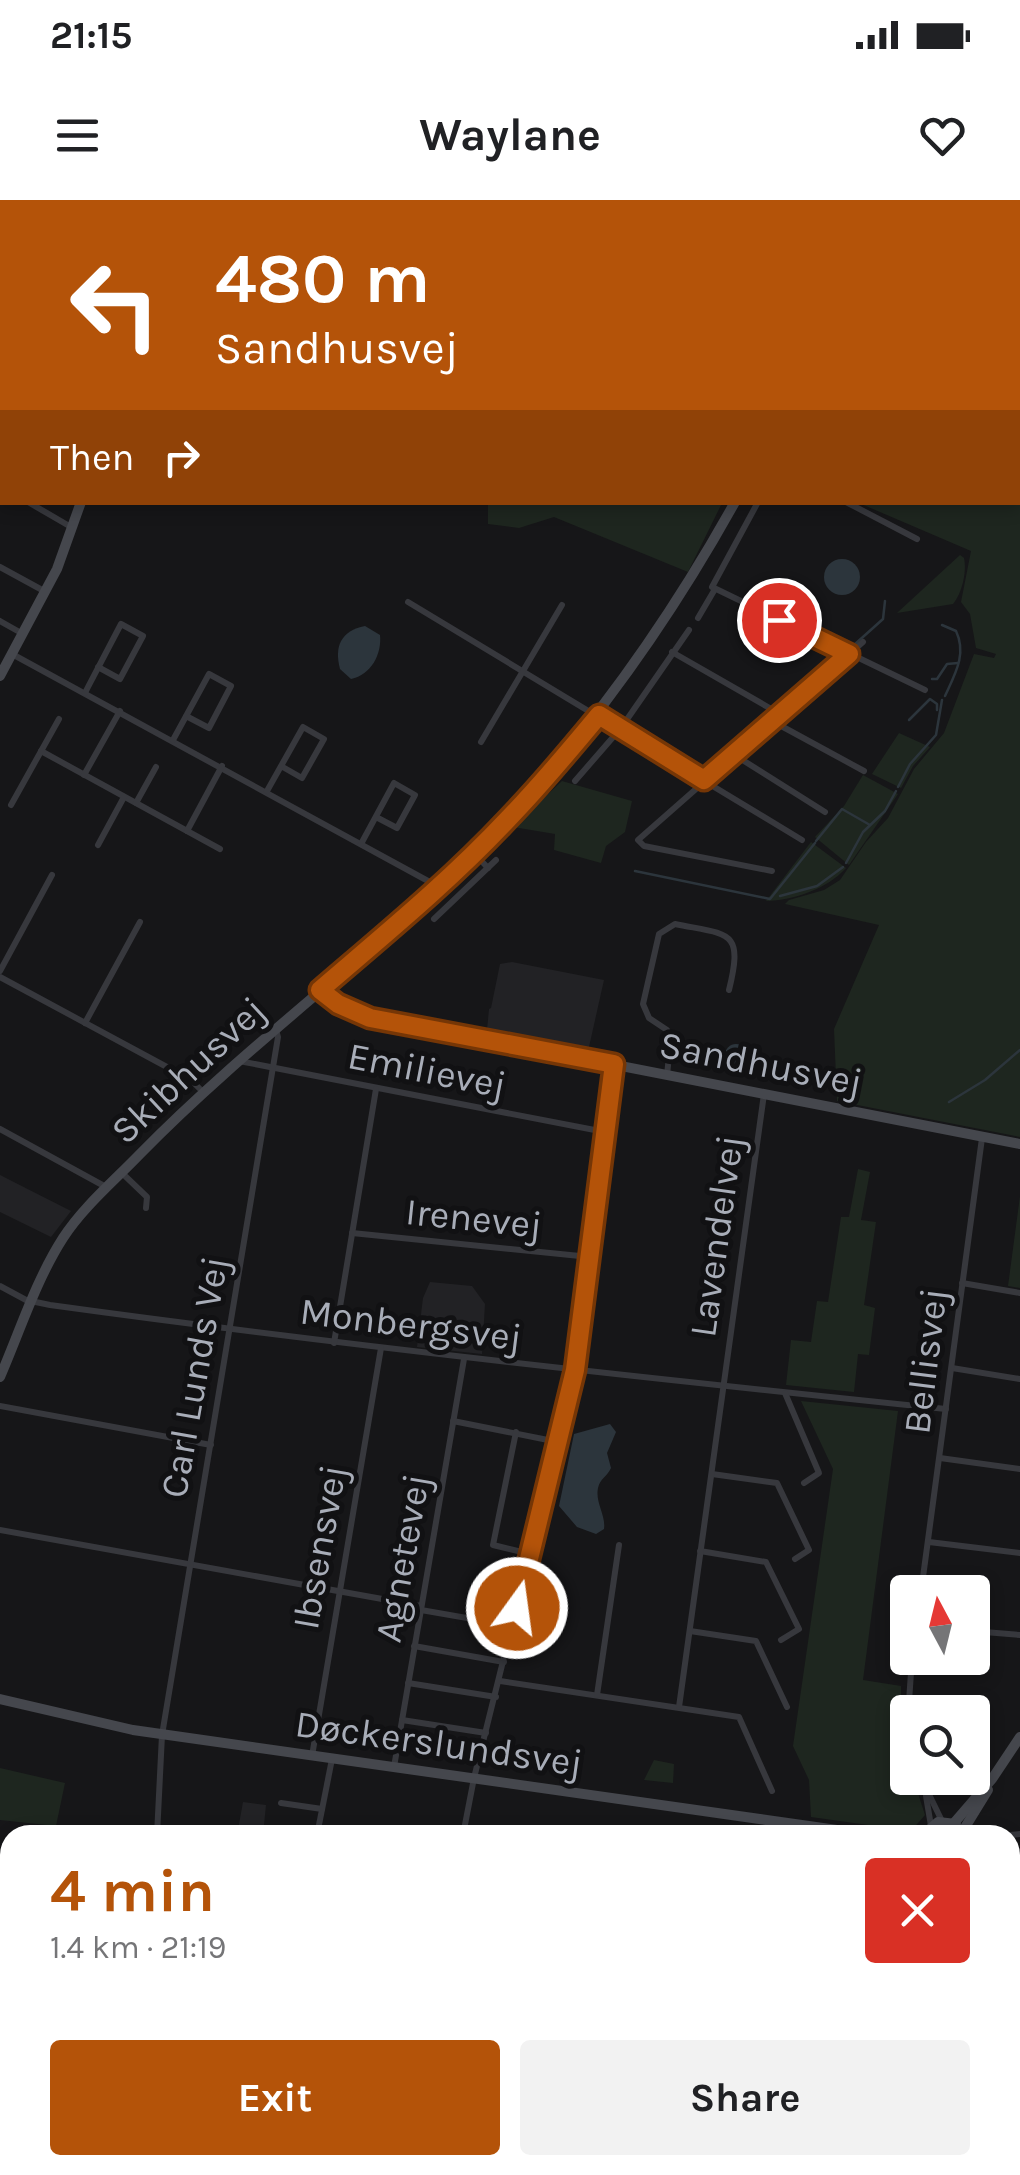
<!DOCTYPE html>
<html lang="en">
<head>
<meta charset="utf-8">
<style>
	body { margin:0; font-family:Karla,sans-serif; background:#f2f2f2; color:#202124; height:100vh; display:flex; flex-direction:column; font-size:38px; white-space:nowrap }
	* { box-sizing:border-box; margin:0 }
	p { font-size:32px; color:#757577 }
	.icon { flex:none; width:55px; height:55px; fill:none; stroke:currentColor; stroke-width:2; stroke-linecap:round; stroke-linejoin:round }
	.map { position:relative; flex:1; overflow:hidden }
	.side { position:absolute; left:0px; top:1625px; width:1020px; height:350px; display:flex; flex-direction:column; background:#fff; border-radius:30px 30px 0 0; box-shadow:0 5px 15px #0003 }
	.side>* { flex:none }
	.top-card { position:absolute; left:0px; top:0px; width:1020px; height:305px; box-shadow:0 5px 15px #0003; background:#b45309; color:#fff; overflow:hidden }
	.needle { width:65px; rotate:353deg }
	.fabs { position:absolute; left:890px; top:1375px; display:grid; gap:20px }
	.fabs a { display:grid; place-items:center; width:100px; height:100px; border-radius:10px; background:#fff; box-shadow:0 5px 15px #0003; font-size:50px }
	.pin { position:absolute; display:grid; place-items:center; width:85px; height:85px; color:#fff; margin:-42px; border:5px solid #fff; border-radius:50%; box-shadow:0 2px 10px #0007 }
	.me { position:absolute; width:110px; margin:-55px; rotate:14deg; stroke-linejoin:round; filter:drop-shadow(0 0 8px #0008) }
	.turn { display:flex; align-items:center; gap:35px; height:210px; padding:0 50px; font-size:45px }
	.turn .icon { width:130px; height:130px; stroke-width:2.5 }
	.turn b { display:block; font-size:70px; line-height:85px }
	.then { display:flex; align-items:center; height:95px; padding:0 50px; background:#0003; gap:20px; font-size:38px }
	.round { display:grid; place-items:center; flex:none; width:105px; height:105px; border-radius:10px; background:#f2f2f2 }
	.summary { display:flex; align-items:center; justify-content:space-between; height:170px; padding:0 50px }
	h1 { font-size:60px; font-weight:700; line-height:75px; color:#b45309 }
	.primary-button { display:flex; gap:20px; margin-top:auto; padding:20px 50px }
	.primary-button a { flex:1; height:115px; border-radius:10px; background:#b45309; color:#fff; font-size:40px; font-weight:700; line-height:115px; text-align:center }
	.primary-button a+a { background:#f2f2f2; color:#202124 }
	.status { display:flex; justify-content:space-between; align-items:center; height:70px; padding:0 50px; background:#fff; direction:ltr }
	.status svg { height:28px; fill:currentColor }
	header { display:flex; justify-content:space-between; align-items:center; height:130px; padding:0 50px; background:#fff; font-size:45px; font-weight:700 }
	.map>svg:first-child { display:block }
</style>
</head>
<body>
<div class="status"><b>21:15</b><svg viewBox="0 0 49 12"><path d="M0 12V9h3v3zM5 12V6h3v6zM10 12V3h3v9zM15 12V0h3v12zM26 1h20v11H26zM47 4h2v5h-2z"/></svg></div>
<header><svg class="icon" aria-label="menu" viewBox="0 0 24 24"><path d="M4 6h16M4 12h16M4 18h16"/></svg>Waylane<svg class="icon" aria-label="heart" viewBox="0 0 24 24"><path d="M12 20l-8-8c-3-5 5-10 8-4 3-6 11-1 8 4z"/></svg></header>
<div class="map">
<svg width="1020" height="1975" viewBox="0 0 1020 1975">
	<rect width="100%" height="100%" fill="#161618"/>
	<!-- built -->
	<g fill="#222225">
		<polygon points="512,762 604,780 589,847 487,830 489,809 491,808 500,764"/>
		<polygon points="0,975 71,1011 51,1037 0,1012"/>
		<polygon points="430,1082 472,1086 485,1104 482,1154 417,1147 423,1098"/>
		<polygon points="243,1602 266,1605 263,1635 237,1635"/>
	</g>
	<!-- green -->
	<g fill="#1e261f">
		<polygon points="0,0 60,0 2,2 2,226"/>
		<polygon points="151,0 603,0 604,2 151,2"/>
		<polygon points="1018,281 1020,282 1020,937 837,901 834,829 879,725 785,704 789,700 824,690 840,680 866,642 888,618 914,569 944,533 974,454 994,458 996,454 976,448 970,414 961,402 971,351 859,303 1018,302"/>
		<polygon points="488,303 722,303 688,372 554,317 519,328 488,324"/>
		<path d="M 960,355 L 964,358 C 967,372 962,393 953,404 L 897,413 Z"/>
		<polygon points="899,533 930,547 913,566 901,588 872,574"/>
		<polygon points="863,575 898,594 849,665 815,637 844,606"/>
		<polygon points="562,581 632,601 625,632 606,646 601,663 554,650 555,634 513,627"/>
		<path d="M 811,642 L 846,668 C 827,689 794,700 766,701 Z"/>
		<polygon points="858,969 870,972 861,1020 876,1022 864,1105 875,1108 869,1155 858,1154 854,1192 786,1185 791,1140 811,1142 817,1101 828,1102 841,1017 849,1017"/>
		<polygon points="1020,996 1020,1088 1008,1086"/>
		<polygon points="801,1201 898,1211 863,1480 901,1486 901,1530 908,1578 913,1578 925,1615 911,1631 811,1617 809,1580 793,1546 833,1269"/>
		<polygon points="654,1560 674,1564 673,1583 644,1580"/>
		<polygon points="0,1568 65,1583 56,1626 0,1620"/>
	</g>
	<!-- water -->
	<g fill="#2c353c">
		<circle cx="842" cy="377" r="18"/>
		<path d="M 365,426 L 380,435 C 382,454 371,475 351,479 L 340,469 C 334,446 341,431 365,426 Z"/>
		<circle cx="736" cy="855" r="11"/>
		<path d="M 610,1224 L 616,1232 L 607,1253 L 611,1268 C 607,1277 600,1278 598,1288 C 595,1303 606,1315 604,1329 L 596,1334 L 577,1327 L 559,1306 L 574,1234 Z"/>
	</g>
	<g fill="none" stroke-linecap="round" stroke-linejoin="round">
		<!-- stream -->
		<g stroke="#2c353c" stroke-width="2.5">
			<path d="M 942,425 L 956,431 C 967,454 955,474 945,496"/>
			<polyline points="854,445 883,419 885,401"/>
			<polyline points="932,479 937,479 947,464 958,463"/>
			<polyline points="909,520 930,499 937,504 937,510"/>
			<polyline points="898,587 910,564 936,535 942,500"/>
			<polyline points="816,641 842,609 870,625"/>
			<polyline points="846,663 863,632 885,611 896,591"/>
			<polyline points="635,671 770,699 815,643"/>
			<polyline points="780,696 817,686 843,667"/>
			<polyline points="949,902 985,880 1020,850"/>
		</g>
		<!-- street -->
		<g stroke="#37383d" stroke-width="6">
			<polyline points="867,2 869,0"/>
			<polyline points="1018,16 1020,14"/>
			<polyline points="0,289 2,290"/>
			<polyline points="28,302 71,327"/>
			<polyline points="758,302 712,387 925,490"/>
			<polyline points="846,302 917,339"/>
			<polyline points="0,367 44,391"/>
			<polyline points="408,402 802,640"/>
			<polyline points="698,418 715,389"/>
			<polyline points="0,421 23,434"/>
			<polyline points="672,452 780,514"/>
			<polyline points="12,454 439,687"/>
			<polyline points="85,493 88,487 121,424 143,436 120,479 98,467"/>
			<polyline points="772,521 864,571"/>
			<polyline points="173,540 209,474 231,486 209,528 186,516"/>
			<polyline points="481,542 562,405"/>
			<polyline points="41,551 220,649"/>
			<polyline points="733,554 825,612"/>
			<polyline points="84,575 120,511"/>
			<polyline points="575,581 621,528 689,430"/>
			<polyline points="267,591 303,527 324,539 302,578 281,566"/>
			<polyline points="136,603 156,567"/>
			<polyline points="11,605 59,519"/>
			<polyline points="187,631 222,566"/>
			<polyline points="361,644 394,583 415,595 397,628 376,617"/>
			<polyline points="98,645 124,597"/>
			<polyline points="474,653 488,668"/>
			<polyline points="772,671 644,646 638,640 863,442"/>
			<polyline points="434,719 496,660"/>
			<polyline points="0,771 52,675"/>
			<polyline points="0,777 191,880 202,891"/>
			<polyline points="85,823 140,722"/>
			<polyline points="239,861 605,932"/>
			<path d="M 667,875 L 671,837 L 667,830 L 649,818 L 643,804 L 659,734 L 675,724 C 729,735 744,729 729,790"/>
			<polyline points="0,929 106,987"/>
			<polyline points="122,973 147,997 146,1008"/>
			<polyline points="352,1033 590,1057"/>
			<polyline points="962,1083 1020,1093"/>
			<path d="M 0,1086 L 26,1100 L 50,1105 C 348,1146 647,1178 946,1209"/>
			<polyline points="334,1143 376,889"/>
			<polyline points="952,1168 1020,1179"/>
			<polyline points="785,1193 819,1273 804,1283"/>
			<polyline points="0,1206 211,1245"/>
			<polyline points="453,1221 558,1242"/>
			<polyline points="516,1232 493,1345 530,1354"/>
			<polyline points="940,1258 1020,1269"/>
			<polyline points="712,1274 777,1283 809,1350 795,1359"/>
			<polyline points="0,1330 421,1406"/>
			<polyline points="929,1342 1020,1353"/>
			<polyline points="700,1351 766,1362 799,1429 781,1440"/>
			<polyline points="921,1392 982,938"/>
			<polyline points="421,1410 513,1426"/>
			<polyline points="690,1431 756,1441 787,1507"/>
			<polyline points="972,1431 1020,1435"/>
			<polyline points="414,1446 504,1462"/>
			<polyline points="500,1481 739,1517 772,1591"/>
			<polyline points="408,1483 496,1497"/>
			<polyline points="597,1495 619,1345"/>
			<polyline points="679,1507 764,894"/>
			<polyline points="908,1516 912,1458"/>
			<polyline points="402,1520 486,1533"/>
			<polyline points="312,1556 381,1148"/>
			<polyline points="394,1567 464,1159"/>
			<polyline points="921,1578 942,1621"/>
			<polyline points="926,1596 931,1626"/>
			<polyline points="281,1603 322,1609"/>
			<polyline points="157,1635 162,1535 278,837 276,830"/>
			<polyline points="317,1635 332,1559"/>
			<polyline points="463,1635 474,1578 575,1171 614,866"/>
			<polyline points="1010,1635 1020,1634"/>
			<polyline points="0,1670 10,1672"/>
			<polyline points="1010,1799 1020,1801"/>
			<polyline points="1010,1900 1020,1901"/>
			<polyline points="613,1965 622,1975"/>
			<polyline points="35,1975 36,1965"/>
			<polyline points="129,1975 130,1965"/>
			<polyline points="245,1975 247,1965"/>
			<polyline points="392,1975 394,1965"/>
			<polyline points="525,1975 527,1965"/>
			<polyline points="818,1975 820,1965"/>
			<polyline points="906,1975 908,1965"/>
		</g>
		<!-- secondary -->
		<g stroke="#45474d" stroke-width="10">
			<polyline points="637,0 639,2"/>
			<polyline points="654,0 657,2"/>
			<polyline points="733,0 735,2"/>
			<polyline points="137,2 137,0"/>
			<polyline points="1018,226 1020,227"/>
			<polyline points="1018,241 1020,242"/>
			<polyline points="0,476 57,369 81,302"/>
			<polyline points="320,790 338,804 370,817 1020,944"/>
			<path d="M 0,1177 C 20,1131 36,1080 63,1038 C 83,1007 114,981 140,954 C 234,858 341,778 440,686 C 560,574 655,446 735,302"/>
			<polyline points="0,1499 133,1530 872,1635"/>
			<polyline points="954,1623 992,1579 1020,1537"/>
			<polyline points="964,1629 988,1590"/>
			<polyline points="923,1635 938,1622 956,1624"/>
			<polyline points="1010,1723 1020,1734"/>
			<polyline points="666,1975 674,1965"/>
		</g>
	</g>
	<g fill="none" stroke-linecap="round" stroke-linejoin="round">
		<defs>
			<path id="route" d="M 517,1408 L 575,1170 L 614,864 L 370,818 L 338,804 L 320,790 C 384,735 450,681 508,619 C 540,586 570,550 599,515 L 704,580 L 849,454 L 779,420"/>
		</defs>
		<!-- route casing -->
		<use href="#route" stroke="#753606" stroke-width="25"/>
		<!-- route -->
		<use href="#route" stroke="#b45309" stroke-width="18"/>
	</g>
	<g text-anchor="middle" stroke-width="10" stroke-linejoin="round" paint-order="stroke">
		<!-- street labels -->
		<g font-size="38" fill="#a8adb8" stroke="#111113">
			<text transform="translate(761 863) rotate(11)" y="13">Sandhusvej</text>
			<text transform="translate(188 870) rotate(-43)" y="13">Skibhusvej</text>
			<text transform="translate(427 870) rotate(11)" y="13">Emilievej</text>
			<text transform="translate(474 1018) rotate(6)" y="13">Irenevej</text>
			<text transform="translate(716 1036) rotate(-82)" y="13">Lavendelvej</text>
			<text transform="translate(411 1124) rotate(7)" y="13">Monbergsvej</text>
			<text transform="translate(925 1161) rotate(-83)" y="13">Bellisvej</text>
			<text transform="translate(194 1177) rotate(-80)" y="13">Carl Lunds Vej</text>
			<text transform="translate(319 1347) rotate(-80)" y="13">Ibsensvej</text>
			<text transform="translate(402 1358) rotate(-80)" y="13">Agnetevej</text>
			<text transform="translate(439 1543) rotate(8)" y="13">Døckerslundsvej</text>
		</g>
	</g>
</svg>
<div class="fabs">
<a><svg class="needle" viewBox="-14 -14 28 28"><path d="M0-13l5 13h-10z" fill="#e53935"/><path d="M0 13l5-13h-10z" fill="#757577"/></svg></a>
<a><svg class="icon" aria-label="search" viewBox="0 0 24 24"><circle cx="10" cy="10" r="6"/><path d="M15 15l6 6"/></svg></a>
</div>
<div class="pin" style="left:779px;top:420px;background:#d93025"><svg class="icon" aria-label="arrive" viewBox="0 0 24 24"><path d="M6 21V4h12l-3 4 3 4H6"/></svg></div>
<svg class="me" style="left:517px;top:1408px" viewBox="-20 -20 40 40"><circle r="17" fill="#b45309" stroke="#fff" stroke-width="3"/><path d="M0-11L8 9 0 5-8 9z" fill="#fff"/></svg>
<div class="top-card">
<div class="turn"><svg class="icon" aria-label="left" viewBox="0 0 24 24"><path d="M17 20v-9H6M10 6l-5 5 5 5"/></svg><div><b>480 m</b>Sandhusvej</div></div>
<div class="then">Then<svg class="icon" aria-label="right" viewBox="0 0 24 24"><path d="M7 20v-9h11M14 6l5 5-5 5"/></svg></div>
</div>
<section class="side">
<div class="summary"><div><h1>4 min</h1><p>1.4 km · 21:19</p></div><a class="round" style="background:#d93025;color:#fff"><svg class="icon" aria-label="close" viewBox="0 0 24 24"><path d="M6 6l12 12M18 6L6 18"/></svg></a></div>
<div class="primary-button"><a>Exit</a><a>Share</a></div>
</section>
</div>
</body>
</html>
